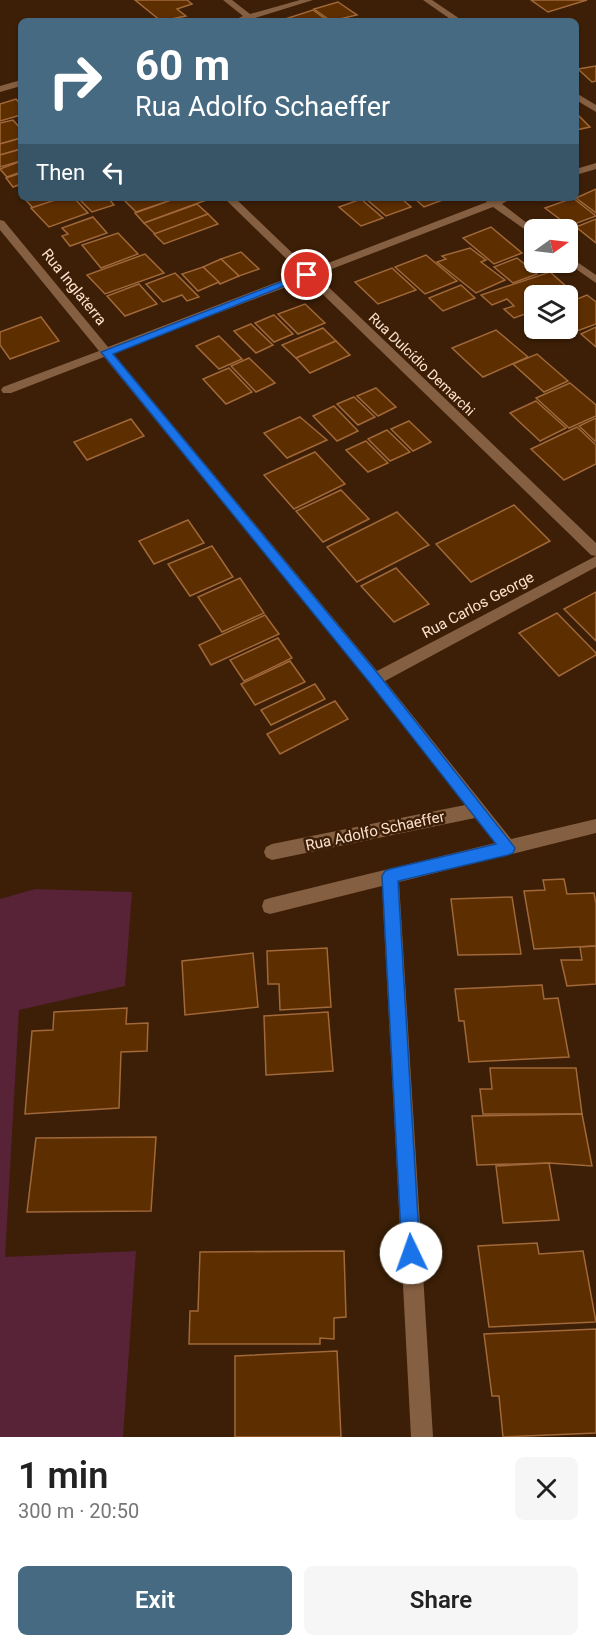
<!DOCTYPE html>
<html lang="en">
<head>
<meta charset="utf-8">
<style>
	body { margin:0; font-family:Roboto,sans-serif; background:#f6f6f6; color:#222; height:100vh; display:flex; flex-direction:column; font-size:22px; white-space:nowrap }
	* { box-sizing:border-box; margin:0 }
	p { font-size:20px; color:#767676 }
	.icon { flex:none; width:33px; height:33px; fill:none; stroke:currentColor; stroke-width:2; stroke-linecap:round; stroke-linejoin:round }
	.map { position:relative; height:1437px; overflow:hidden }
	.side { display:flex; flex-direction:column; background:#fff; flex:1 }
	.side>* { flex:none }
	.top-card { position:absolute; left:18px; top:18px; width:561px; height:183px; border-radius:9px; box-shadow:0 2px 4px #0004; background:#466a81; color:#fff; overflow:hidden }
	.needle { width:39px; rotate:76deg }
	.buttons { position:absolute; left:524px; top:219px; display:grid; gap:12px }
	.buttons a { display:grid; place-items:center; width:54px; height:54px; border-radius:9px; background:#fff; box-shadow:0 2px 4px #0004; font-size:30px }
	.pin { position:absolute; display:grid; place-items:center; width:51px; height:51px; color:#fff; margin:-26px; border:3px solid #fff; border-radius:50%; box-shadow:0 2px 6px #0007 }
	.me { position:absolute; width:66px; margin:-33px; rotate:357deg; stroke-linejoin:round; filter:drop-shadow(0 0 4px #0008) }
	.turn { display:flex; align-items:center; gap:21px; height:126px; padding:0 18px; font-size:27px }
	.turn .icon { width:78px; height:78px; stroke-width:2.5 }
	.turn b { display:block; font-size:42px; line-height:51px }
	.then { display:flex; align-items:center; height:57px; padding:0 18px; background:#0003; gap:12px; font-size:22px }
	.round { display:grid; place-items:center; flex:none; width:63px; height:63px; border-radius:9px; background:#f6f6f6 }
	.overview { display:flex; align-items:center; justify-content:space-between; height:102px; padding:0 18px }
	h1 { font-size:36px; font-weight:600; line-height:45px }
	.primary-button { display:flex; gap:12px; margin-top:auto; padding:12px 18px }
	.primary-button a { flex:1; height:69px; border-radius:9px; background:#466a81; color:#fff; font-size:24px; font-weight:600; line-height:69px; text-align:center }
	.primary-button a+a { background:#f6f6f6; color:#222 }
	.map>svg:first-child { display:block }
</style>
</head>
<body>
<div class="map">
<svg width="596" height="1437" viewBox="0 0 596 1437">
	<rect width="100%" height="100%" fill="#3c1f06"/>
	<!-- green -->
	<polygon fill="#582237" points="35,889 132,892 125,986 19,1010 5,1257 136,1251 123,1437 0,1437 0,899"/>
	<!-- building -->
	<g fill="#5c2e00" stroke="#a16839" stroke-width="1.5">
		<polygon points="135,0 187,0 192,4 177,9 186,16 161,21"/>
		<polygon points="531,0 587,0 548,12"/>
		<polygon points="338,2 357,15 331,21 314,9"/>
		<polygon points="313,10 328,21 287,21 285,19"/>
		<polygon points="596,66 596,81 592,82 578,69"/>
		<polygon points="16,99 21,105 21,115 0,121 0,104"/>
		<polygon points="576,114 577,114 590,127 576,130"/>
		<polygon points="13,120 21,129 21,138 0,144 0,123"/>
		<polygon points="21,138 21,149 0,155 0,144"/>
		<polygon points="21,149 21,161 0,167 0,155"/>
		<polygon points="21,161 21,172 7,177 0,169"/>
		<polygon points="21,173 21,184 13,187 6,178"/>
		<polygon points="596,189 596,213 576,198"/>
		<polygon points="24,198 61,198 33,208"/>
		<polygon points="61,198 74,198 88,213 49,227 31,208"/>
		<polygon points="78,198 108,198 114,205 92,212"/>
		<polygon points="134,198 177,198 136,212 125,201"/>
		<polygon points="177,198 209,199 144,223 135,213"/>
		<polygon points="365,198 401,198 411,207 386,216"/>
		<polygon points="414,198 448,198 424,207"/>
		<polygon points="573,198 596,216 569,226 545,208"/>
		<polygon points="361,199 383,218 361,226 339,207"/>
		<polygon points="197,204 208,214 155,234 144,223"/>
		<polygon points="208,214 218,224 164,244 154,234"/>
		<polygon points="93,217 107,233 70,246 62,236 68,234 62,228"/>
		<polygon points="596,219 596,243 576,227"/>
		<polygon points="491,227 522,253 494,264 463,238"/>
		<polygon points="118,233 138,254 101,268 82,245"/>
		<polygon points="470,248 486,260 481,262 505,280 476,293 437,262 446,259 442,256"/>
		<polygon points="241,252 259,269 239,276 221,259"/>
		<polygon points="145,254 164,273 105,294 87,275"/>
		<polygon points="426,255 457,281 425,294 395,267"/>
		<polygon points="517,258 537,274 513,283 494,267"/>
		<polygon points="221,259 239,276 220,284 203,267"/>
		<polygon points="203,267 219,282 198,291 182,274"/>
		<polygon points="392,268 416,290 378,304 355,282"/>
		<polygon points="550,272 576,295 567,298 567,296 534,296 534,311 514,318 504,309 514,306 507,299 492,305 481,295"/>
		<polygon points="175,273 199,297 187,301 182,295 163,302 146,284"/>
		<polygon points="139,284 157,304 125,316 107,296"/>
		<polygon points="461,285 475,298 443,311 429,298"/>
		<polygon points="587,295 596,302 596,324 569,334 563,328 567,328 567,303"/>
		<polygon points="305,304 325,323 298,334 278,314"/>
		<polygon points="274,315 293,334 274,342 255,323"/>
		<polygon points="41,317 59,341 10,359 0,345 0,332"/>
		<polygon points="251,324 273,345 256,353 234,331"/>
		<polygon points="596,327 596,347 581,334"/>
		<polygon points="323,328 336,341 296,358 282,345"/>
		<polygon points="496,330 528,357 483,377 452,348"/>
		<polygon points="219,336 242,359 219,369 196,346"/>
		<polygon points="336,341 350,355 310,373 296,358"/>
		<polygon points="537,354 568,381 544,392 513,364"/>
		<polygon points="249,358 275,383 256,392 231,366"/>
		<polygon points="229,368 252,392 226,404 203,379"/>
		<polygon points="570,383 596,405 596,416 569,428 536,398"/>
		<polygon points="376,388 396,407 378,416 357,396"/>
		<polygon points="354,397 375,417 358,425 337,404"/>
		<polygon points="536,401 566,428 540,441 510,413"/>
		<polygon points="334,406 358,431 337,441 313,416"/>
		<polygon points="300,417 327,440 287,458 264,433"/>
		<polygon points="596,418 596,442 579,426"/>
		<polygon points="131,419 144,436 87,460 74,442"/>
		<polygon points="409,421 431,442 413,451 391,429"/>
		<polygon points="577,427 596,445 596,464 564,480 531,449"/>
		<polygon points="387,430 410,452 390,461 368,439"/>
		<polygon points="366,441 388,463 368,472 346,450"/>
		<polygon points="315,452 345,484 294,509 264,475"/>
		<polygon points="341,490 369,519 323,542 296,511"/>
		<polygon points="514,505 550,541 471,582 436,544"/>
		<polygon points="397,512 429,545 357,582 327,547"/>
		<polygon points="188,520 204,543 154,564 139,541"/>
		<polygon points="212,546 233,577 190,596 168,564"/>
		<polygon points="396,568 429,604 394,622 361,586"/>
		<polygon points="240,578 264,613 222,632 198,597"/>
		<polygon points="596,592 596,641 564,609"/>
		<polygon points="557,613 596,653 596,655 559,676 519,633"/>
		<polygon points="265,615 279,634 211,665 199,645"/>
		<polygon points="278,638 292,658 244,681 230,660"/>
		<polygon points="290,661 305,682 255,705 241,684"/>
		<polygon points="315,684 325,699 271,725 261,710"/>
		<polygon points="335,701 348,719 280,754 267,734"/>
		<polygon points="564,879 567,894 594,893 596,904 596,946 534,949 524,891 545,890 543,880"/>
		<polygon points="512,897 521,954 458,955 451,899"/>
		<polygon points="596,946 596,984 567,986 561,960 582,960 580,947"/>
		<polygon points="327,948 331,1007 280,1010 279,984 268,984 267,951"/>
		<polygon points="253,953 258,1007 185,1015 182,961"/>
		<polygon points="542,985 544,999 558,998 569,1057 469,1062 464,1021 459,1021 455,989"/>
		<polygon points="127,1008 126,1024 148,1023 147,1051 121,1052 119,1108 25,1114 32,1031 53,1030 54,1012"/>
		<polygon points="328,1012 333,1071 266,1075 264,1016"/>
		<polygon points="490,1068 576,1068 582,1114 483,1114 480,1089 492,1089"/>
		<polygon points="582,1114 592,1166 549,1163 477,1165 472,1116"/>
		<polygon points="156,1137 151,1211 27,1212 36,1138"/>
		<polygon points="549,1163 559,1220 503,1223 496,1166"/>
		<polygon points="537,1243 539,1254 583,1251 596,1322 489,1327 478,1246"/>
		<polygon points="344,1251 346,1317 334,1318 334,1339 320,1338 320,1344 189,1344 190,1311 198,1311 200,1252"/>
		<polygon points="596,1329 596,1433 503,1437 499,1396 492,1396 484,1334"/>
		<polygon points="337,1351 341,1437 235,1437 235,1356"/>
	</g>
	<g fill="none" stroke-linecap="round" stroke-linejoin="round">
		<!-- minor -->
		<g fill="#855f42" fill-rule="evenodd">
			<polygon points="223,0 232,0 250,14 300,0 313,0 255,18 258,21 232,21 243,16"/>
			<polygon points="423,0 432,0 463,21 453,21"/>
			<polygon points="21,80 21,86 0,92 0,86"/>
			<polygon points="576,93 596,105 596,112 576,100"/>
			<polygon points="596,163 596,169 576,175 576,169"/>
			<path d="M 224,198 L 235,198 L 310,270 L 487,202 L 483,198 L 512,198 L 502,204 L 536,230 L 534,230 L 534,236 L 493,207 L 316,275 L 596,543 L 596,567 L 385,681 L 511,839 L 596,819 L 596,833 L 399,882 L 433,1437 L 411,1437 L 382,886 L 270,914 L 264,912 L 262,906 L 264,900 L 270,898 L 495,843 L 475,818 L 272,860 L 266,857 L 264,852 L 266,847 L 272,844 L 465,805 L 370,683 L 104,357 L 11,393 L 3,393 L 1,390 L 3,387 L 99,351 L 0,230 L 0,220 L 4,221 L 108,347 L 301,273 ZM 307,279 L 591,555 L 596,556 L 377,671 L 113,353 Z"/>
			<polygon points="567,255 596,275 596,283 566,262"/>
		</g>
	</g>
	<!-- route -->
	<polygon fill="#1a73e8" stroke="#114b97" stroke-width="1.5" points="304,273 312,275 113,354 379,675 515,848 513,853 508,855 398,881 420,1253 418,1260 411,1263 405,1260 402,1253 382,876 385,871 390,869 496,844 370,683 101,352"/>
	<g text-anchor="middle" stroke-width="5" stroke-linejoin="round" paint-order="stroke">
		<!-- far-street labels -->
		<g font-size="14" fill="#fce2cf" stroke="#3c1f06">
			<text transform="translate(422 364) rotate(44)" y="5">Rua Dulcídio Demarchi</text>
		</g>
		<!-- street labels -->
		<g font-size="15" fill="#fce2cf" stroke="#3c1f06">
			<text transform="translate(74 287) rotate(51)" y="5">Rua Inglaterra</text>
			<text transform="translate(478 605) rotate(-28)" y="5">Rua Carlos George</text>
			<text transform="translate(375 831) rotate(-12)" y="5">Rua Adolfo Schaeffer</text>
		</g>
	</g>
</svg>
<div class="buttons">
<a><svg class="needle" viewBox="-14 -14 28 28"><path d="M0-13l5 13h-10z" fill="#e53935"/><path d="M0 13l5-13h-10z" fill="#767676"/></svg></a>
<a><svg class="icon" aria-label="layers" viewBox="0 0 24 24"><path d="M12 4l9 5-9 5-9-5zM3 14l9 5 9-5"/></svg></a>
</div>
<div class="pin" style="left:307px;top:275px;background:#d93025"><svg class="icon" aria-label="arrive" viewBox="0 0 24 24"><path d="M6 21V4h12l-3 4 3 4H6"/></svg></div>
<svg class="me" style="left:411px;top:1253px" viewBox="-20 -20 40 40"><circle r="19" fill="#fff"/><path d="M0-13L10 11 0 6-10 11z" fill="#1a73e8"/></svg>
<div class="top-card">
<div class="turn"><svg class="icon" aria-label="right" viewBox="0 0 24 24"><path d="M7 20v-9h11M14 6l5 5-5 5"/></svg><div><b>60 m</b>Rua Adolfo Schaeffer</div></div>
<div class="then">Then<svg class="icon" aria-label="left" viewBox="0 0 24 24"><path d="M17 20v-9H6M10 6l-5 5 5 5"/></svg></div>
</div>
</div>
<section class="side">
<div class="overview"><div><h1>1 min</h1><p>300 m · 20:50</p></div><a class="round"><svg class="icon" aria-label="close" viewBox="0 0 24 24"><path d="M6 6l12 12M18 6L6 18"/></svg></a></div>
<div class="primary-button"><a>Exit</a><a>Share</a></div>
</section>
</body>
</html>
